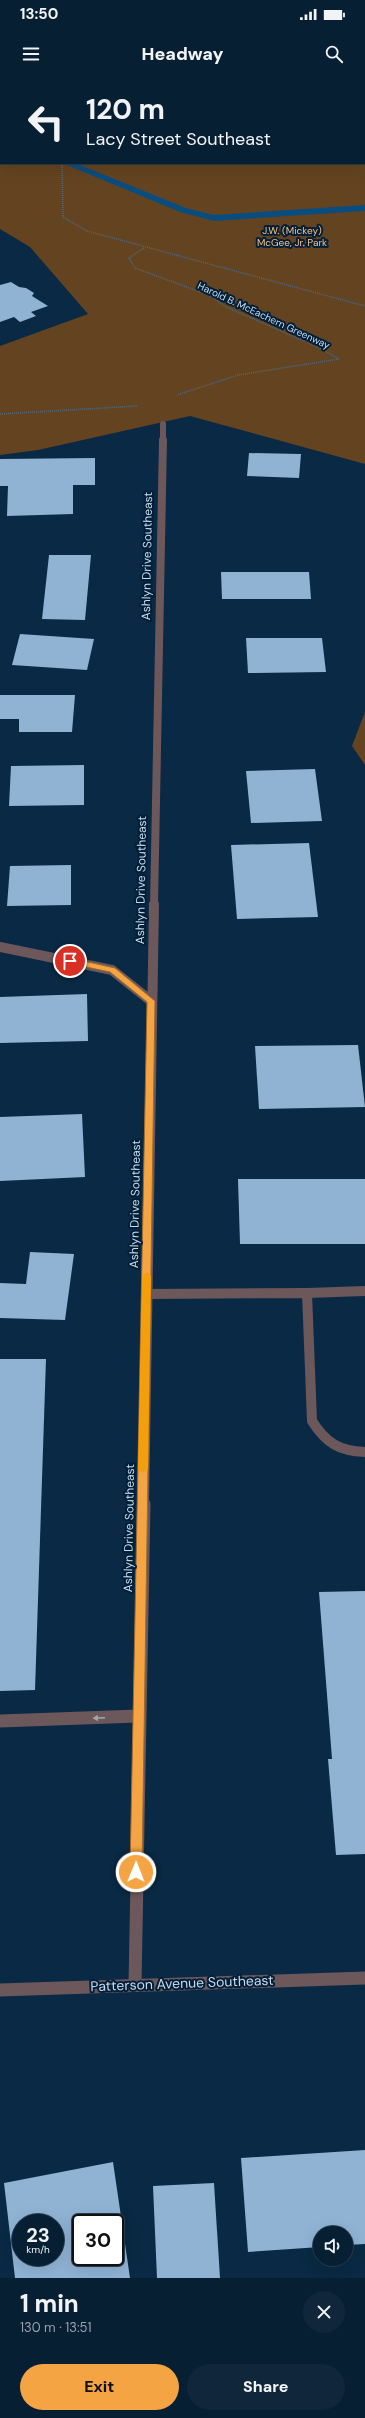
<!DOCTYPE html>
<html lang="en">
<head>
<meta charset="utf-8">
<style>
	body { margin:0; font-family:"DM Sans",sans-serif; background:#10273b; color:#f1f3f6; height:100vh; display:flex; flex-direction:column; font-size:15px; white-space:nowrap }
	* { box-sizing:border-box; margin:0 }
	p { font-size:13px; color:#98a2ac }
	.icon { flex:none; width:22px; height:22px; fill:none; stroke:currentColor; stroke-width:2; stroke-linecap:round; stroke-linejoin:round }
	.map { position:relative; height:2198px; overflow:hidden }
	.sheet { display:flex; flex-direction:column; background:#071f33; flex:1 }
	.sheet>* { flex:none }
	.hud { position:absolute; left:0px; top:0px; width:365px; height:84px; box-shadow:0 4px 16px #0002,0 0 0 1px #283d4e; background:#071f33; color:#f1f3f6; overflow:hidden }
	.tools { position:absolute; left:313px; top:2146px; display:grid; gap:8px }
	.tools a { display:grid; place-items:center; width:40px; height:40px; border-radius:50%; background:#071f33; box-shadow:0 4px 16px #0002,0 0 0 1px #283d4e; font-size:20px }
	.speed { position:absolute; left:12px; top:2134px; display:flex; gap:8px; font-size:20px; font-weight:700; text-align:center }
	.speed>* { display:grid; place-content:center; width:52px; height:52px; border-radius:50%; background:#071f33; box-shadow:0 4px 16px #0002,0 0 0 1px #283d4e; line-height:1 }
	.speed small { font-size:10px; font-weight:400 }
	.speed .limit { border:2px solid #111; border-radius:6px; background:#fff; color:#111 }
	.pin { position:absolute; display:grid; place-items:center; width:34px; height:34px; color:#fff; margin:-17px; border:2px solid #fff; border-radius:50%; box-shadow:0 1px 4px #0007 }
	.me { position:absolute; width:44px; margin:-22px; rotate:1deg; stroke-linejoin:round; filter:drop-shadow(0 0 3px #0008) }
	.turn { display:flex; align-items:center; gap:14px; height:84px; padding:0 20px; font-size:18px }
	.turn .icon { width:52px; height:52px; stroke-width:2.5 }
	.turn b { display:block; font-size:28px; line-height:34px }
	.round { display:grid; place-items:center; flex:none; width:42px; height:42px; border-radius:21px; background:#10273b }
	.head { display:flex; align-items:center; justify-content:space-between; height:68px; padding:0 20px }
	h1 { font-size:24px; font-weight:800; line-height:30px }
	.button { display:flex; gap:8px; margin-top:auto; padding:8px 20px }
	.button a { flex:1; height:46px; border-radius:24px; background:#f4a443; color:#111; font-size:16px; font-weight:800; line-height:46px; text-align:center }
	.button a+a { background:#10273b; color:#f1f3f6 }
	.status { display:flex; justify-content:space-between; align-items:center; height:28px; padding:0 20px; background:#071f33; direction:ltr }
	.status svg { height:11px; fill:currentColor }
	header { display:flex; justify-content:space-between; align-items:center; height:52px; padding:0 20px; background:#071f33; font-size:18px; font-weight:800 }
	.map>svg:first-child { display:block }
</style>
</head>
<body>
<div class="status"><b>13:50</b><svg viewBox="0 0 49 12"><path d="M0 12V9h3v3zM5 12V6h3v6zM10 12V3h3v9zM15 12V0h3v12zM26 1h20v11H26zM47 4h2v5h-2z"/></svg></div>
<header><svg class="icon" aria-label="menu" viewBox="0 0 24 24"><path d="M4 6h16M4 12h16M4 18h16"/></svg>Headway<svg class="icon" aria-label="search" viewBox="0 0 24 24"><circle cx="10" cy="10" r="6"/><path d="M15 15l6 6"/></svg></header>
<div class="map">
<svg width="365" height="2198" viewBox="0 0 365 2198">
	<rect width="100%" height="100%" fill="#092944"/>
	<!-- green -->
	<g fill="#644420" fill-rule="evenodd">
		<path d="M 0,0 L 365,0 L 365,384 L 190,336 L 38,370 L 0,375 L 0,266 L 88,234 L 30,167 L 0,149 ZM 1,1 L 364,1 L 364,83 L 1,83 Z"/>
		<polygon points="365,632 365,685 352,666"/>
	</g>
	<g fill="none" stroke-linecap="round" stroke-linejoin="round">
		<!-- stream -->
		<g fill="#094d7f" fill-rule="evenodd">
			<rect x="0" y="44" width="1" height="6"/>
			<polygon points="62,83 75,83 186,128 214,135 365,125 365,131 214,141 180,132"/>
		</g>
	</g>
	<!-- building -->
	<g fill="#90b3d4" fill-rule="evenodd">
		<polygon points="11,202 19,207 26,208 34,213 32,216 48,226 31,232 36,236 20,242 14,237 0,242 0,205"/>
		<polygon points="249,373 301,374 299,398 247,396"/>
		<polygon points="95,378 95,405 73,405 73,434 7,436 8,406 0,406 0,379"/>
		<polygon points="49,475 91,475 85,540 42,539"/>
		<polygon points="221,492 309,492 311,519 222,519"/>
		<polygon points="20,554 94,559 87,590 12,585"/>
		<polygon points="246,558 322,558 326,592 248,593"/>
		<polygon points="0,615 75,615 72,652 19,652 19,639 0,639"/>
		<polygon points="84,685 84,725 9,726 11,686"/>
		<polygon points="315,689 322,741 251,743 246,691"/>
		<polygon points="309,763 318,837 237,839 231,765"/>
		<polygon points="71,785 71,825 7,826 10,786"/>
		<polygon points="87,914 88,961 0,963 0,917"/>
		<polygon points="358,965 365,1027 259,1029 255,966"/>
		<polygon points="82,1034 85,1097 0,1101 0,1037"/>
		<polygon points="238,1099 365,1099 365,1164 240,1164"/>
		<polygon points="30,1172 74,1174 65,1240 0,1238 0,1203 26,1204"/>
		<polygon points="0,1279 46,1279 35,1610 0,1611"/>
		<polygon points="365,1511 365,1774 336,1775 328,1679 332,1679 319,1512"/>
		<polygon points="365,2070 365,2164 346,2165 346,2153 320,2153 320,2167 248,2172 241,2078"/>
		<path d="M 113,2082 L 130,2198 L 15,2198 L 4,2103 ZM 21,2143 L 55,2143 L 55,2177 L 21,2177 ZM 81,2143 L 115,2143 L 115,2177 L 81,2177 Z"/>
		<polygon points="214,2103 220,2198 157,2198 153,2106"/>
	</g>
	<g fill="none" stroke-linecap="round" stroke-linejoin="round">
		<!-- path -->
		<g stroke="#4d6880" stroke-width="1.5" stroke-dasharray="1 1" stroke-linecap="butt">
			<polyline points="62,83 63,137 87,151 365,226"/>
			<polyline points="144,168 129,178 135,188 211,216 226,227 320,268 339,279 238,295 177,315"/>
			<polyline points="0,334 137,326"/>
		</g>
		<!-- minor-far3 -->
		<polyline stroke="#6c575b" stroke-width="6" points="163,361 163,344"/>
		<!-- minor-far2 -->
		<polyline stroke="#6c575b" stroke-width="8" points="154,825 163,360"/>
		<!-- minor-far1 -->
		<g stroke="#6c575b" stroke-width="10">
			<polyline points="0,867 112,890 151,921"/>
			<polyline points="307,1213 365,1211"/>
			<path d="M 147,1214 L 307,1213 L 312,1341 C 326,1363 339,1371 365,1372"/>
			<polyline points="144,1425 154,824"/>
		</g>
		<!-- minor -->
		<g stroke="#6c575b" stroke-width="13">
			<polyline points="0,1641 138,1636"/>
			<polyline points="135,1905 144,1424"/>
			<polyline points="0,1910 365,1898"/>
		</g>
	</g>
	<!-- one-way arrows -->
	<defs><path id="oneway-solid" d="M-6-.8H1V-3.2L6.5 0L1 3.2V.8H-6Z"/></defs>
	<use fill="#a3a6b1" href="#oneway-solid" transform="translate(99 1638) rotate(178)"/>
	<!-- route -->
	<polygon fill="#f4a443" stroke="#9f6b2c" points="70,878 115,888 155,921 142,1792 140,1796 136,1798 132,1796 130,1792 147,922 110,892 67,883 67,879"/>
	<!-- slow -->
	<polygon fill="#f59e0b" points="147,1192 151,1196 148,1389 143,1393 138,1389 142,1196"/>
	<g text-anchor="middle" stroke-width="4" stroke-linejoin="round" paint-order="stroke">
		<!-- far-park labels -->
		<g font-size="10" fill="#fec281" stroke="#011f39">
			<text x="292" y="154">J.W. (Mickey)<tspan x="292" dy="12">McGee, Jr. Park</tspan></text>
		</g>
		<!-- far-street labels -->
		<g font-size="10" fill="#c8daeb" stroke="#011f39">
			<text transform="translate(264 235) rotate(25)" y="4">Harold B. McEachern Greenway</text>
		</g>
		<!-- street labels -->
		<g font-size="12" fill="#c8daeb" stroke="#011f39">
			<text transform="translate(147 476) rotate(-89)" y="4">Ashlyn Drive Southeast</text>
			<text transform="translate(141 800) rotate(-89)" y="4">Ashlyn Drive Southeast</text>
			<text transform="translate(135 1124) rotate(-89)" y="4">Ashlyn Drive Southeast</text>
			<text transform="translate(129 1448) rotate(-89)" y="4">Ashlyn Drive Southeast</text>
		</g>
		<!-- near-street labels -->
		<g font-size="14" fill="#c8daeb" stroke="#011f39">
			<text transform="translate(182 1903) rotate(-2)" y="5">Patterson Avenue Southeast</text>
		</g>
	</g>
</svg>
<div class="tools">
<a><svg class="icon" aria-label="sound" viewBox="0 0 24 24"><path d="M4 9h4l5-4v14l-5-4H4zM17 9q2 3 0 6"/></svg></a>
</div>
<div class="speed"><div>23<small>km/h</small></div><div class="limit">30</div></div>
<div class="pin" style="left:70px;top:881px;background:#d93025"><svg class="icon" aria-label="arrive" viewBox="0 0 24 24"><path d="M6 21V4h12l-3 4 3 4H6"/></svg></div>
<svg class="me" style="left:136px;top:1792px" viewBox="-20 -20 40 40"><circle r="17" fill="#f4a443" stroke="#fff" stroke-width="3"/><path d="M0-11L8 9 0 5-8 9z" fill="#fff"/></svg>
<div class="hud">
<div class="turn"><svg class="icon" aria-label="left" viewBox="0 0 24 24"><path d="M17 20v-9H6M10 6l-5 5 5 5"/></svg><div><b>120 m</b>Lacy Street Southeast</div></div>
</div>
</div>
<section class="sheet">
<div class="head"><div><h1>1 min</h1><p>130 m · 13:51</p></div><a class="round"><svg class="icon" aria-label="close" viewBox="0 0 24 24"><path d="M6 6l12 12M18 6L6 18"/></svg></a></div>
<div class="button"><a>Exit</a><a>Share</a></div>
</section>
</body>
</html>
